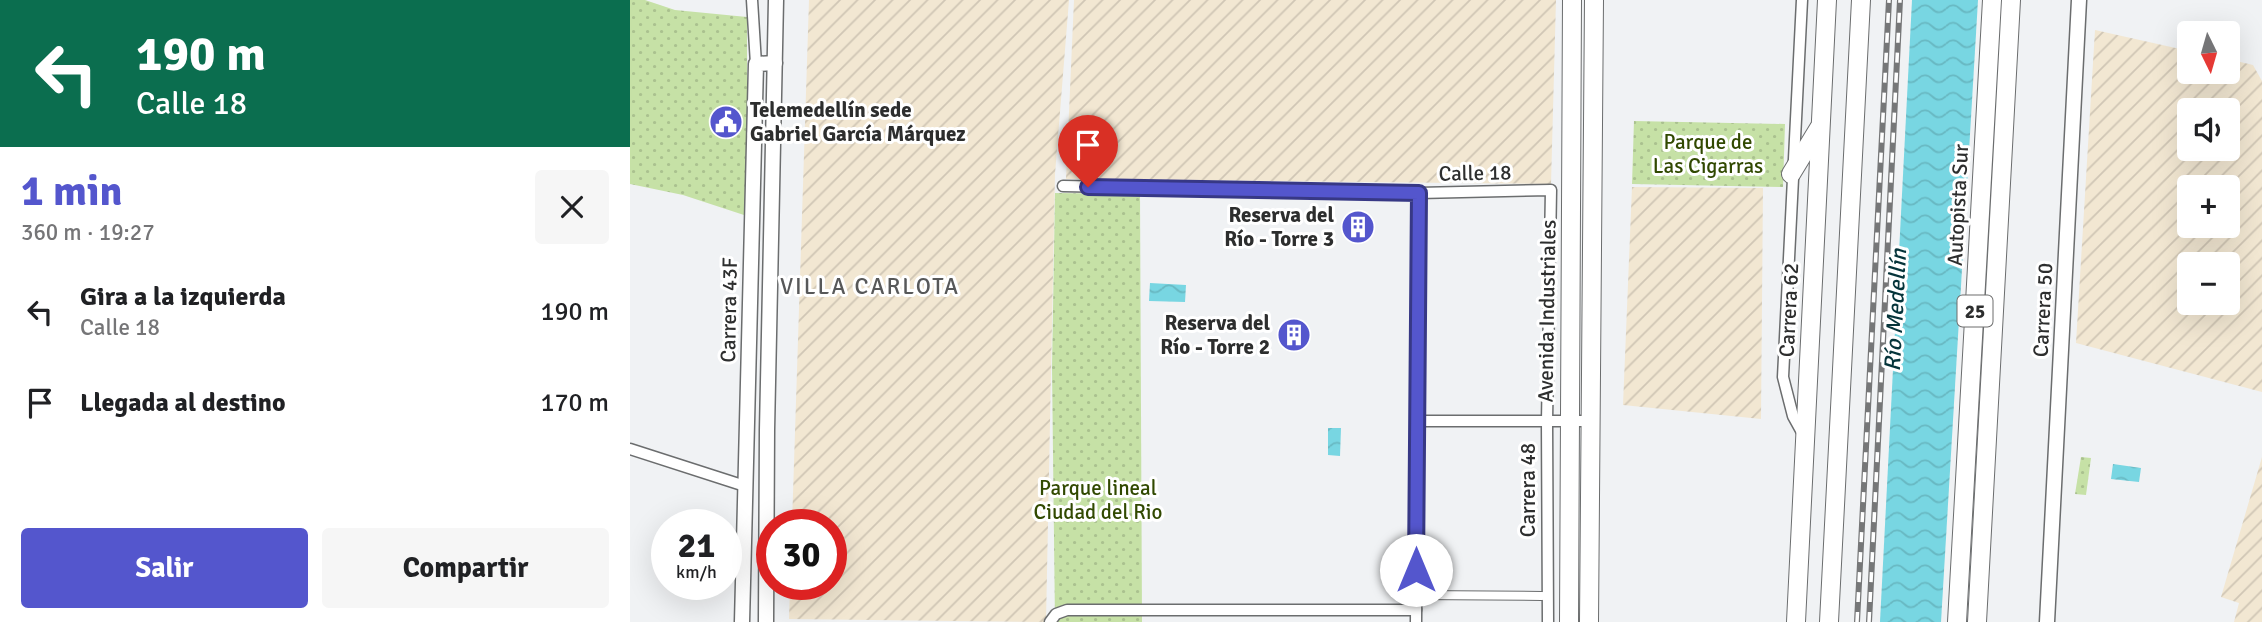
<!DOCTYPE html>
<html lang="es">
<head>
<meta charset="utf-8">
<style>
	body { margin:0; font-family:Signika,sans-serif; background:#f6f6f6; color:#202124; height:100vh; display:flex; flex-direction:column; font-size:26px; white-space:nowrap }
	* { box-sizing:border-box; margin:0 }
	p { font-size:23px; color:#757577 }
	.icon { flex:none; width:38px; height:38px; fill:none; stroke:currentColor; stroke-width:2; stroke-linecap:round; stroke-linejoin:round }
	.map { position:relative; flex:1; overflow:hidden }
	.drawer { display:flex; flex-direction:column; background:#fff; width:630px }
	.drawer>* { flex:none }
	.top-card { background:#0b6e4f; color:#fff; overflow:hidden }
	.needle { width:46px; rotate:175deg }
	.fabs { position:absolute; left:1547px; top:21px; display:grid; gap:14px }
	.fabs a { display:grid; place-items:center; width:63px; height:63px; border-radius:7px; background:#fff; box-shadow:0 7px 28px #0002; font-size:35px }
	.speed { position:absolute; left:21px; top:509px; display:flex; gap:14px; font-size:35px; font-weight:700; text-align:center }
	.speed>* { display:grid; place-content:center; width:91px; height:91px; border-radius:50%; background:#fff; box-shadow:0 7px 28px #0002; line-height:1 }
	.speed small { font-size:18px; font-weight:400 }
	.speed .limit { border:10px solid #d22; background:#fff; color:#111 }
	.pin { position:absolute; display:grid; place-items:center; width:60px; height:60px; color:#fff; margin:-72px -30px; border-radius:50% 50% 50% 0; rotate:-45deg; box-shadow:0 0 7px #0007 }
	.pin .icon { rotate:45deg }
	.me { position:absolute; width:77px; margin:-38px; rotate:0deg; stroke-linejoin:round; filter:drop-shadow(0 0 5px #0008) }
	.turn { display:flex; align-items:center; gap:24px; height:147px; padding:0 21px; font-size:32px }
	.turn .icon { width:91px; height:91px; stroke-width:2.5 }
	.turn b { display:block; font-size:49px; line-height:60px }
	.round { display:grid; place-items:center; flex:none; width:74px; height:74px; border-radius:7px; background:#f6f6f6 }
	.overview { display:flex; align-items:center; justify-content:space-between; height:119px; padding:0 21px }
	h1 { font-size:42px; font-weight:700; line-height:52px; color:#5456cd }
	.action { display:flex; gap:14px; margin-top:auto; padding:14px 21px }
	.action a { flex:1; height:80px; border-radius:7px; background:#5456cd; color:#fff; font-size:28px; font-weight:700; line-height:80px; text-align:center }
	.action a+a { background:#f6f6f6; color:#202124 }
	ul { padding:0; list-style:none }
	li { display:flex; align-items:center; gap:21px; height:91px; padding:0 21px }
	li div { flex:1 }
	li b { display:block; font-size:26px }
	li em { font-style:normal }
	main { display:flex; flex:1; min-height:0 }
	.map>svg:first-child { display:block }
</style>
</head>
<body>
<main>
<section class="drawer">
<div class="top-card">
<div class="turn"><svg class="icon" aria-label="left" viewBox="0 0 24 24"><path d="M17 20v-9H6M10 6l-5 5 5 5"/></svg><div><b>190 m</b>Calle 18</div></div>
</div>
<div class="overview"><div><h1>1 min</h1><p>360 m · 19:27</p></div><a class="round"><svg class="icon" aria-label="close" viewBox="0 0 24 24"><path d="M6 6l12 12M18 6L6 18"/></svg></a></div>
<ul>
<li><svg class="icon" aria-label="left" viewBox="0 0 24 24"><path d="M17 20v-9H6M10 6l-5 5 5 5"/></svg><div><b>Gira a la izquierda</b><p>Calle 18</p></div><em>190 m</em></li>
<li><svg class="icon" aria-label="arrive" viewBox="0 0 24 24"><path d="M6 21V4h12l-3 4 3 4H6"/></svg><div><b>Llegada al destino</b></div><em>170 m</em></li>
</ul>
<div class="action"><a>Salir</a><a>Compartir</a></div>
</section>
<div class="map">
<svg width="1632" height="622" viewBox="0 0 1632 622">
	<defs>
		<pattern id="industrial-furrows" width="10" height="10" patternUnits="userSpaceOnUse" patternTransform="scale(1.75)"><rect width="10" height="10" fill="#f2e7d2"/><path d="M-1 1l2-2M0 10L10 0M9 11l2-2" fill="none" stroke="#d0c6b5"/></pattern>
		<pattern id="park-dots" width="8" height="8" patternUnits="userSpaceOnUse" patternTransform="scale(1.75)"><rect width="8" height="8" fill="#c6e1a6"/><path d="M2 2h.1M6 6h.1" fill="none" stroke="#aac18f" stroke-width="1.8" stroke-linecap="round"/></pattern>
		<pattern id="water-waves" width="16" height="10" patternUnits="userSpaceOnUse" patternTransform="scale(1.75)"><rect width="16" height="10" fill="#78d6e2"/><path d="M0 5q4-4 8 0t8 0" fill="none" stroke="#68b8c2"/></pattern>
	</defs>
	<rect width="100%" height="100%" fill="#f0f2f4"/>
	<!-- industrial -->
	<g fill="url(#industrial-furrows)" fill-rule="evenodd">
		<polygon points="179,0 439,0 425,174 416,622 159,619 160,585 201,584 201,525 162,525"/>
		<polygon points="444,0 926,0 921,184 436,179"/>
		<path d="M 1465,30 L 1559,51 L 1559,72 L 1598,72 L 1598,59 L 1623,65 L 1632,81 L 1632,392 L 1446,343 ZM 1559,110 L 1598,110 L 1598,149 L 1559,149 ZM 1559,187 L 1598,187 L 1598,226 L 1559,226 ZM 1559,264 L 1598,264 L 1598,303 L 1559,303 Z"/>
		<polygon points="1002,187 1133,188 1131,419 993,405"/>
		<polygon points="1632,457 1632,622 1604,622 1609,603 1591,597"/>
	</g>
	<!-- park -->
	<g fill="url(#park-dots)">
		<polygon points="0,0 15,0 45,10 117,17 117,216 53,195 0,184"/>
		<polygon points="1004,121 1155,124 1153,187 1002,184"/>
		<polygon points="425,193 510,194 512,622 425,622 422,368"/>
		<polygon points="1451,457 1461,458 1456,495 1445,494"/>
	</g>
	<!-- water -->
	<g fill="url(#water-waves)">
		<polygon points="1282,0 1348,0 1311,622 1250,622"/>
		<polygon points="520,283 556,285 555,302 519,301"/>
		<polygon points="698,428 711,428 710,456 698,455"/>
		<polygon points="1483,464 1511,468 1509,482 1481,479"/>
	</g>
	<g fill="none" stroke-linecap="round" stroke-linejoin="round">
		<defs>
			<polyline id="pedestrian" points="786,595 912,596"/>
			<g id="minor">
				<polyline points="122,0 126,64"/>
				<polyline points="1172,0 1153,377 1163,416 1173,434"/>
				<polyline points="433,186 789,193 921,190 917,421 918,622"/>
				<polyline points="786,421 961,421"/>
				<polyline points="0,449 115,486"/>
				<polyline points="420,622 426,614 437,610 786,610"/>
				<polyline points="786,622 789,193"/>
			</g>
			<g id="tertiary">
				<polyline points="112,622 126,64 145,63"/>
				<polyline points="136,622 137,430 146,0"/>
				<polyline points="1417,622 1449,0"/>
			</g>
			<g id="primary">
				<polyline points="939,622 942,0"/>
				<polyline points="959,622 964,0"/>
			</g>
			<g id="trunk">
				<polyline points="1161,174 1189,128"/>
				<polyline points="1166,622 1197,0"/>
				<polyline points="1199,622 1231,0"/>
				<polyline points="1327,622 1362,0"/>
				<polyline points="1347,622 1381,0"/>
			</g>
		</defs>
		<!-- pedestrian casing -->
		<use href="#pedestrian" stroke="#6b6d6e" stroke-width="10"/>
		<!-- minor casing -->
		<use href="#minor" stroke="#6b6d6e" stroke-width="13"/>
		<!-- tertiary casing -->
		<use href="#tertiary" stroke="#6b6d6e" stroke-width="17"/>
		<!-- primary casing -->
		<use href="#primary" stroke="#6b6d6e" stroke-width="20"/>
		<!-- trunk casing -->
		<use href="#trunk" stroke="#6b6d6e" stroke-width="20"/>
		<!-- pedestrian -->
		<use href="#pedestrian" stroke="#fff" stroke-width="8"/>
		<!-- minor -->
		<use href="#minor" stroke="#fff" stroke-width="10"/>
		<!-- tertiary -->
		<use href="#tertiary" stroke="#fff" stroke-width="14"/>
		<!-- primary -->
		<use href="#primary" stroke="#fff" stroke-width="18"/>
		<!-- trunk -->
		<use href="#trunk" stroke="#fff" stroke-width="18"/>
		<defs>
			<g id="rail">
				<polyline points="1227,622 1259,0"/>
				<polyline points="1239,622 1270,0"/>
			</g>
		</defs>
		<!-- rail casing -->
		<use href="#rail" stroke="#767778" stroke-width="6"/>
		<!-- rail -->
		<use href="#rail" stroke="#fff" stroke-width="3.5" stroke-dasharray="10" stroke-linecap="butt"/>
	</g>
	<g fill="none" stroke-linecap="round" stroke-linejoin="round">
		<defs>
			<polyline id="route" points="458,187 789,193 786,570"/>
		</defs>
		<!-- route casing -->
		<use href="#route" stroke="#373885" stroke-width="18"/>
		<!-- route -->
		<use href="#route" stroke="#5456cd" stroke-width="12"/>
	</g>
	<!-- icons -->
	<defs>
		<symbol id="civic-disc" viewBox="-11 -11 22 22"><circle r="9.5" fill="#5456cd" stroke="#fff"/><path d="M-.6-6.5H3V-4.5H.6V-3L4-1V1h2V6H-6V1h2V-1L-.6-3ZM-1.2 2.5V6h2.4V2.5Z" fill="#fff"/></symbol>
		<symbol id="building-disc" viewBox="-11 -11 22 22"><circle r="9.5" fill="#5456cd" stroke="#fff"/><path d="M-4-6H4V6H1V3H-1V6H-4ZM-2.5-4.3h1.7v1.8h-1.7ZM.8-4.3h1.7v1.8H.8ZM-2.5-1h1.7V.8h-1.7ZM.8-1h1.7V.8H.8Z" fill="#fff"/></symbol>
	</defs>
	<g fill-rule="evenodd">
		<use href="#civic-disc" x="77" y="103" width="38" height="38"/>
		<use href="#building-disc" x="709" y="208" width="38" height="38"/>
		<use href="#building-disc" x="645" y="316" width="38" height="38"/>
	</g>
	<g text-anchor="middle" stroke-width="6" stroke-linejoin="round" paint-order="stroke">
		<!-- shield labels -->
		<rect fill="#fff" stroke="#6c6d6d" stroke-width="2" x="1327.5" y="295.5" width="35" height="31" rx="5"/>
		<g font-size="19" font-weight="bold" fill="#2d2e2e">
			<text x="1345" y="318">25</text>
		</g>
		<!-- poi labels -->
		<g font-size="21" font-weight="bold" fill="#2d2e2e" stroke="#fff" text-anchor="end">
			<text x="120" y="117" text-anchor="start">Telemedellín sede<tspan x="120" dy="24">Gabriel García Márquez</tspan></text>
			<text x="704" y="222">Reserva del<tspan x="704" dy="24">Río - Torre 3</tspan></text>
			<text x="640" y="330">Reserva del<tspan x="640" dy="24">Río - Torre 2</tspan></text>
		</g>
		<!-- park labels -->
		<g font-size="21" fill="#314901" stroke="#fff">
			<text x="1078" y="149">Parque de<tspan x="1078" dy="24">Las Cigarras</tspan></text>
			<text x="468" y="495">Parque lineal<tspan x="468" dy="24">Ciudad del Rio</tspan></text>
		</g>
		<!-- street labels -->
		<g font-size="21" fill="#2d2e2e" stroke="#fff">
			<text transform="translate(845 173) rotate(-1)" y="7">Calle 18</text>
			<text transform="translate(1328 205) rotate(-87)" y="7">Autopista Sur</text>
			<text transform="translate(99 310) rotate(-89)" y="7">Carrera 43F</text>
			<text transform="translate(1159 310) rotate(-87)" y="7">Carrera 62</text>
			<text transform="translate(1413 310) rotate(-87)" y="7">Carrera 50</text>
			<text transform="translate(917 311) rotate(-89)" y="7">Avenida Industriales</text>
			<text transform="translate(898 490) rotate(-90)" y="7">Carrera 48</text>
		</g>
		<!-- neighbourhood labels -->
		<g font-size="23" letter-spacing="2" fill="#575859" stroke="#fff">
			<text x="240" y="294">VILLA CARLOTA</text>
		</g>
		<!-- water labels -->
		<g font-size="23" font-style="italic" fill="#05343a" stroke="#fff">
			<text transform="translate(1265 310) rotate(-87)" y="8">Río Medellín</text>
		</g>
	</g>
</svg>
<div class="fabs">
<a><svg class="needle" viewBox="-14 -14 28 28"><path d="M0-13l5 13h-10z" fill="#e53935"/><path d="M0 13l5-13h-10z" fill="#757577"/></svg></a>
<a><svg class="icon" aria-label="sound" viewBox="0 0 24 24"><path d="M4 9h4l5-4v14l-5-4H4zM17 9q2 3 0 6"/></svg></a>
<a>+</a>
<a>−</a>
</div>
<div class="speed"><div>21<small>km/h</small></div><div class="limit">30</div></div>
<div class="pin" style="left:458px;top:187px;background:#d93025"><svg class="icon" aria-label="arrive" viewBox="0 0 24 24"><path d="M6 21V4h12l-3 4 3 4H6"/></svg></div>
<svg class="me" style="left:786px;top:570px" viewBox="-20 -20 40 40"><circle r="19" fill="#fff"/><path d="M0-13L10 11 0 6-10 11z" fill="#5456cd"/></svg>
</div>
</main>
</body>
</html>
